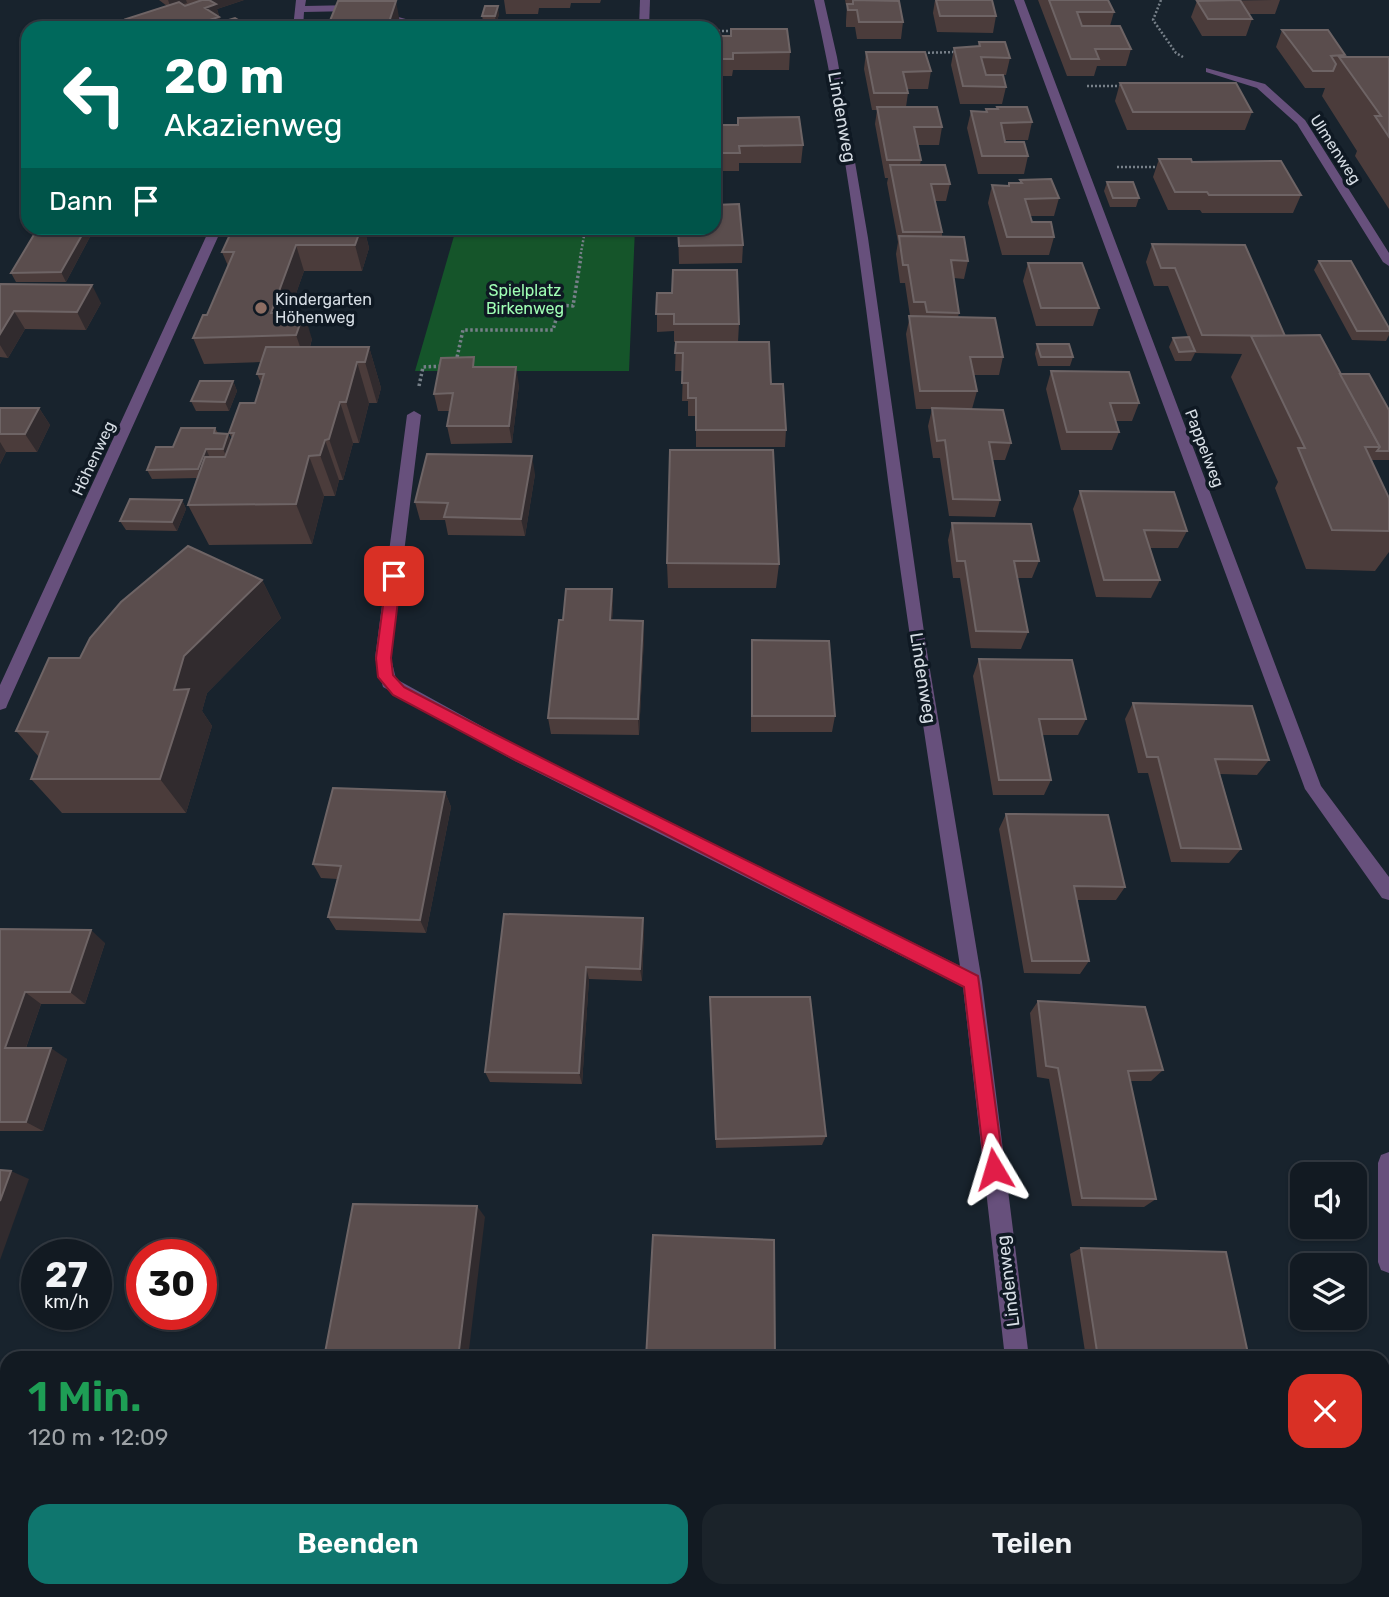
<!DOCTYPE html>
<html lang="de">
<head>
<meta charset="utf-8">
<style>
	body { margin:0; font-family:Rubik,sans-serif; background:#1b232a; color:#f1f3f6; height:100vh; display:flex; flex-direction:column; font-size:26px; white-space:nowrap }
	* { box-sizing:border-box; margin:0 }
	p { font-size:23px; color:#9ca1a5 }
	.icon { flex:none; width:38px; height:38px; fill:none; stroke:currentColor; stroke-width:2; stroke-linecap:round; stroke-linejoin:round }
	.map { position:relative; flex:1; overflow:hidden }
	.details { position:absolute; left:0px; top:1351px; width:1390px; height:247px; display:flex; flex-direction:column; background:#121a22; border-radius:21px 21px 0 0; box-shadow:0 2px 5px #0004,0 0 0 2px #313840 }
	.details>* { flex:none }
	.guide { position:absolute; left:21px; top:21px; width:700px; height:214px; border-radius:21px; box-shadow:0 2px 5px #0004,0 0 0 2px #313840; background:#00695c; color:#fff; overflow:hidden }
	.tools { position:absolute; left:1290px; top:1162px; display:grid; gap:14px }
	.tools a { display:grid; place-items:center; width:77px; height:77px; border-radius:14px; background:#121a22; box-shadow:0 2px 5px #0004,0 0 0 2px #313840; font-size:35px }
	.speed { position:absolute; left:21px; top:1239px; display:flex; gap:14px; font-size:35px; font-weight:700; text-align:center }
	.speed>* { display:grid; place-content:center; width:91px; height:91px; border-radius:50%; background:#121a22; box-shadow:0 2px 5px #0004,0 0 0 2px #313840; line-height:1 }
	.speed small { font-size:18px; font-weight:400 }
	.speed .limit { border:10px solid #d22; background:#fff; color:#111 }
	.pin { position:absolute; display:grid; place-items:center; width:60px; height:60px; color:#fff; margin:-30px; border-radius:14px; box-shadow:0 4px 10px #0006 }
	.me { position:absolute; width:77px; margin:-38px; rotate:353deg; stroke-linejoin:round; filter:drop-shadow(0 0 5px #0008) }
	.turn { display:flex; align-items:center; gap:24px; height:147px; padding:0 28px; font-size:32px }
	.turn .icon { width:91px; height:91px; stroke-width:2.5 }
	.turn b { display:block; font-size:49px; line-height:60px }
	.then { display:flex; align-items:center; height:66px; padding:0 28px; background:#0003; gap:14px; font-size:26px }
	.round { display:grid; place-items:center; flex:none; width:74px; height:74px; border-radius:21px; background:#1b232a }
	.summary { display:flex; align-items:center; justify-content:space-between; height:119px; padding:0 28px }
	h1 { font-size:42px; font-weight:600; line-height:52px; color:#1e9e55 }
	.primary-button { display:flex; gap:14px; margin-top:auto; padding:14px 28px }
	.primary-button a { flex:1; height:80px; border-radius:21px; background:#0f766e; color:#fff; font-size:28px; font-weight:600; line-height:80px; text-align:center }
	.primary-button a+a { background:#1b232a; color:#f1f3f6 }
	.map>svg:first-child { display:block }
</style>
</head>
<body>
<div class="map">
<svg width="1389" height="1597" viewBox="0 0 1389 1597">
	<rect width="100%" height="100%" fill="#18232d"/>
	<!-- green -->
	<polygon fill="#15552a" points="466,228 635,228 629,371 415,371 456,229"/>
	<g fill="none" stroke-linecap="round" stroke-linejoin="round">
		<!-- path-far1 -->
		<g stroke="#778089" stroke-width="2.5" stroke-dasharray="2 2" stroke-linecap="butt">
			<polyline points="1161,0 1153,20 1176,53 1183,57"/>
			<polyline points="714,31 734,31"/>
			<polyline points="920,53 956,52"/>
			<polyline points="1087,86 1124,86"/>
			<polyline points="1117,167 1160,167"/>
			<polyline points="361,233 401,233 447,228"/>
			<polyline points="580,258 584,236 604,231 605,228"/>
		</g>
		<!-- path -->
		<g stroke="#778089" stroke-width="3.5" stroke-dasharray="2.5 2.5" stroke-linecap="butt">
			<polyline points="456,362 463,330 553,330 560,305 573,306 581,257"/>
			<polyline points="419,386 423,367 444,366"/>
		</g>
		<!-- minor -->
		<g fill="#67507c" fill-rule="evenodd">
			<polygon points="296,0 306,0 305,6 354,5 439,28 423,28 354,11 304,12 303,28 293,28"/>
			<polygon points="640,0 650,0 649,28 639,28"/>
			<path d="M 814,0 L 824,0 L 837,57 L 868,238 L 926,646 L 982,982 L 1029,1358 L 1005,1358 L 963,987 L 515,761 L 383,687 L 375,658 L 407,415 L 414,411 L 421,415 L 391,658 L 396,679 L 527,751 L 960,966 C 935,804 910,643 888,480 C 867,320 850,158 814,0 Z"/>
			<polygon points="1014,0 1024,0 1321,786 1389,877 1389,900 1382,898 1305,789"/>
			<polygon points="1206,68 1265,84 1305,120 1389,253 1389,266 1383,262 1297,124 1257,88 1206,72"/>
			<polygon points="210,228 222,228 8,703 6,708 0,710 0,685"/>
			<polygon points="1389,1152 1389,1273 1381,1270 1378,1262 1378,1163 1381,1155"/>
			<polygon points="201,1591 227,1591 226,1597 200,1597"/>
			<polygon points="1030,1591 1056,1591 1057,1597 1031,1597"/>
		</g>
	</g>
	<!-- wall -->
	<g fill="#4b3c3b">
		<polygon points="159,0 244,0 217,9 221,22 243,23 244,28 130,28 126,19 167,6"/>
		<polygon points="504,0 601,0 600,3 571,3 570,8 539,8 538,14 506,14"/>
		<polygon points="845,0 888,0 903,22 901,39 857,39 855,27 846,27 846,21 847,5 846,5"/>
		<polygon points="935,0 992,0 996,16 993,33 937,32 933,13"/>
		<polygon points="1038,0 1108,0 1114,12 1110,26 1131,49 1126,66 1097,66 1094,76 1067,76"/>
		<polygon points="1280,0 1275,14 1249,14 1252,19 1246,36 1202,36 1191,17 1197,1"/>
		<polygon points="499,14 496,25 484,25 482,16"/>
		<polygon points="1282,30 1345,55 1344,57 1389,57 1389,209 1355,156 1357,151 1322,96 1325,88 1305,88 1276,47"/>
		<polygon points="714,36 790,52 789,70 733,70 732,76 714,76"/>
		<polygon points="979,42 1010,58 1006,75 986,75 1006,87 1002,104 960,104 951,65 954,48 978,46"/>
		<polygon points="866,52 931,71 928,89 907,89 908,93 906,107 942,127 939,145 918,145 921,160 920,165 950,184 946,201 935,201 942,232 942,237 968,261 964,279 954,278 959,313 958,317 1003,357 999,375 974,375 977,391 972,409 1011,443 1005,460 992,460 1000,500 995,517 949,516 940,458 933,458 928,426 932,409 916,409 906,334 910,316 905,283 900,283 896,254 898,242 887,183 888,178 885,178 875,124 877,110 872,110 864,69"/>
		<polygon points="1120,83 1252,112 1245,130 1127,130 1115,101"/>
		<polygon points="997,107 1032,122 1028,140 1005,140 1028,156 1024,174 978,174 967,128 971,111 986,112 986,109 997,109"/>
		<polygon points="738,118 803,145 801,163 739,163 739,171 714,171 714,125 738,125"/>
		<polygon points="1159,159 1192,162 1301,195 1293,213 1202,213 1200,210 1168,210 1153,177"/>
		<polygon points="1020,180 1059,198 1054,216 1030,216 1032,222 1054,237 1049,255 1002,255 988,203 992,185 1008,186 1009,183 1020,183"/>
		<polygon points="1107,182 1139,198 1136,207 1110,207 1104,191"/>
		<polygon points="127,228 161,228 160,229 128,229"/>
		<polygon points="233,228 364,228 369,248 362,271 304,271 289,313 312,339 310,347 369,347 381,388 377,403 369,403 359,443 353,443 343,480 339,480 335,496 324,496 312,544 209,545 188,505 197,478 152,479 147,470 173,447 215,428 218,433 228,434 231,440 232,438 229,433 255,403 261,383 257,374 261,362 204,364 193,338 207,315 228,266 222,252"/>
		<polygon points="678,229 743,245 742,263 679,264"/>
		<polygon points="92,233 66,282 16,282 11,273"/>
		<polygon points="1152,244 1340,374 1389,410 1389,460 1371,460 1389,498 1389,552 1375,571 1306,569 1275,488 1278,482 1231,377 1242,354 1195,353 1191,361 1175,361 1169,347 1173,338 1188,337 1168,286 1154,286 1146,262"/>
		<polygon points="1319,261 1389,328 1389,335 1386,341 1352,340 1314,270"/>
		<polygon points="1028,263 1099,308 1093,326 1036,326 1023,281"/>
		<polygon points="0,284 101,303 86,330 25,329 8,358 0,357"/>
		<polygon points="657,293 739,324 738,342 771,384 786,430 785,447 696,447 696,416 688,416 688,401 682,401 683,371 675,371 676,342 674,342 674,331 657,332"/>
		<polygon points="1037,344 1073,357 1070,366 1038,366 1035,354"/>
		<polygon points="476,367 519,385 512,443 451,444 447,426 450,411 438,411 434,394"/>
		<polygon points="1051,371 1139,403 1132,421 1115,421 1119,432 1112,450 1061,450 1046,389"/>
		<polygon points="233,381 237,391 229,411 196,411 191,401"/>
		<polygon points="0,408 39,408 50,425 37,452 6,452 0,464"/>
		<polygon points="535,474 525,536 448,535 445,520 420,520 415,502"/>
		<polygon points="1080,491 1187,531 1178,548 1150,548 1160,580 1151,598 1096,597 1073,509"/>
		<polygon points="182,500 186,509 177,531 126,530 120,521"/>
		<polygon points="952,523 1039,561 1032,578 1017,578 1028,632 1021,649 971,648 960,578 953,578 948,540"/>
		<polygon points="667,563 779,564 776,588 668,588"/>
		<polygon points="262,580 281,618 207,693 202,711 212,726 186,813 62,813 31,779 39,757 16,731 80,658"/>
		<polygon points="612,589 613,606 612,620 644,637 639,735 551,734 548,718 563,620"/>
		<polygon points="752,640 835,716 832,732 751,732 751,656"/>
		<polygon points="979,659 1086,719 1078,735 1042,735 1051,780 1044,795 993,795 973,676"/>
		<polygon points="1133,703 1269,760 1257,775 1220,774 1241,849 1229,863 1171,862 1148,773 1138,773 1125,719"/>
		<polygon points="445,792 451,807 426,933 336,930 328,917 337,879 321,878 313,864"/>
		<polygon points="1006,814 1125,887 1116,900 1077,900 1089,961 1080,974 1024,973 999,829"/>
		<polygon points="504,914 644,931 642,981 589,979 582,1084 490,1082 485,1072"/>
		<polygon points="0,929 105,943 85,1004 41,1004 26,1048 67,1059 43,1131 0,1131"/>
		<polygon points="710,997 826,1136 822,1145 716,1148"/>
		<polygon points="1038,1001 1163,1070 1151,1081 1130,1081 1156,1199 1144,1207 1072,1206 1049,1079 1037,1077 1030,1013"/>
		<polygon points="1081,1248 1249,1358 1086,1358 1070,1254"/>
		<polygon points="0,1517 7,1517 7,1591 0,1597"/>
		<polygon points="1112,1591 1271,1591 1273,1597 1113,1597"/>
	</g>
	<!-- shaded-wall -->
	<g fill="#312b2e">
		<polygon points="168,0 186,0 187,3 171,8"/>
		<polygon points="200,0 244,0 217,9 223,28 209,28"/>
		<polygon points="396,1 401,28 387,28"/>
		<polygon points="498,6 499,14 496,25 495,16"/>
		<polygon points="156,21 158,28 139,28 138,27"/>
		<polygon points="243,23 244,28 232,28 232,27"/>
		<polygon points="86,228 90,228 92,233 66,282 61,272"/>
		<polygon points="361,228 364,228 369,248 362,271 355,245"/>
		<polygon points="296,245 304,271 281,336 271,313"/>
		<polygon points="92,285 101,303 86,330 77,312"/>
		<polygon points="14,311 25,329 8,358 0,345 0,334"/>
		<polygon points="304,313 312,339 305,361 296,335"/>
		<polygon points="369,347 381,388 377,403 365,362"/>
		<polygon points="357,362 369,403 359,443 346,402"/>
		<polygon points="516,367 519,385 512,443 509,426"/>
		<polygon points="233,381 237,391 229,411 225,402"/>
		<polygon points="340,402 353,443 343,480 329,439"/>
		<polygon points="39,408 50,425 37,452 25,434"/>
		<polygon points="228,434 232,443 227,458 223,449"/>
		<polygon points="325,440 339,480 335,496 320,455"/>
		<polygon points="0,442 6,452 0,464"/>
		<polygon points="206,449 210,458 203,478 198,469"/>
		<polygon points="309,456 324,496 312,544 296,504"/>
		<polygon points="532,456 535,474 525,536 521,519"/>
		<polygon points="182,500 186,509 177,531 172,522"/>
		<polygon points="262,580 281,618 207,693 202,711 212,726 186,813 160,779 174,690 184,656"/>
		<polygon points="612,589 613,606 611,637 610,620"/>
		<polygon points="643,621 644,637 639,735 638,719"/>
		<polygon points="445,792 451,807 426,933 420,920"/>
		<polygon points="643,918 644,931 642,981 640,969"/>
		<polygon points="91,930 105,943 85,1004 70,992"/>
		<polygon points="586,967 589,979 582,1084 579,1073"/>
		<polygon points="25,992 41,1004 22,1059 5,1048"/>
		<polygon points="51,1048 67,1059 43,1131 26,1122"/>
		<polygon points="11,1171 29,1179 0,1260 0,1201"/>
		<polygon points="477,1206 485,1217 468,1358 458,1358"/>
		<polygon points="61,1591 88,1591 87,1597 60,1597"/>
	</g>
	<!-- building -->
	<g fill="#5a4d4d" stroke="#6e6465" stroke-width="2">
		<polygon points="202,0 209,0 216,4 205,8 219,17 206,21 212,25 235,18 243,23 232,27 233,28 166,28 156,21 138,27 126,19 179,2 185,6"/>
		<polygon points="853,0 899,1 903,22 859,22 857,10 848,10 847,4 853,4"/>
		<polygon points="936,0 992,0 996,16 940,16"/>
		<polygon points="1049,0 1108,0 1114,12 1077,12 1082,26 1120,26 1131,49 1095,49 1099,59 1071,59"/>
		<polygon points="1240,0 1252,19 1208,19 1197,1"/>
		<polygon points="338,1 396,1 387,28 327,28"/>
		<polygon points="485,6 498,6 495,16 482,16"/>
		<polygon points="731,29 787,29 790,52 733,53 733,59 714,59 714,36 731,36"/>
		<polygon points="1282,30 1328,30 1345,55 1331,56 1336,64 1333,71 1313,71"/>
		<polygon points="979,42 1005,42 1010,58 981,57 986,75 1003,75 1006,87 963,86 954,48 980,46"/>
		<polygon points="866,52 925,52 931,71 903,72 908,93 874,93"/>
		<polygon points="1339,57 1389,57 1389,137 1375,116 1381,116"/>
		<polygon points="1120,83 1236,83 1252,112 1133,112"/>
		<polygon points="877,107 937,107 942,127 914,127 921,160 887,160"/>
		<polygon points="997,107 1027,107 1032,122 1001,123 1005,142 1024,142 1028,156 982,156 971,111 987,112 986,109 998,109"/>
		<polygon points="799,117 803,145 739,146 740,153 714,153 714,125 738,125 738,118"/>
		<polygon points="1159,159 1191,159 1192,162 1281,161 1301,195 1209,195 1207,192 1175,192"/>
		<polygon points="890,165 945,165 950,184 931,184 942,232 903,232"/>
		<polygon points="1051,179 1059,198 1025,199 1032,222 1051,222 1054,237 1007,237 992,185 1009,186 1009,183 1022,183 1020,180"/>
		<polygon points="1107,182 1133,182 1139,198 1113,198"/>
		<polygon points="739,204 743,245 679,246 678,229 686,229 686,228 714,228 714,205"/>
		<polygon points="38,228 86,228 61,272 11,273"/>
		<polygon points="233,228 361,228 355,245 296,245 271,313 304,313 296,335 193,338 203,315 207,315 234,252 222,252"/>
		<polygon points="899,236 964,237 968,261 951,260 959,313 927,312 925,302 914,302 908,265 903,265"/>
		<polygon points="1152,244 1245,245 1285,336 1202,335 1175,268 1161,268"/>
		<polygon points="1319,261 1351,261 1389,328 1389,331 1357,331"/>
		<polygon points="1028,263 1082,263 1099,308 1041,308"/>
		<polygon points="673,270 737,270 739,324 674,324 674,314 656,314 657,293 672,293"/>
		<polygon points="0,284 92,285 77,312 14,311 0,334"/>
		<polygon points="909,316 995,318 1003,357 970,357 977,391 920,391"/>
		<polygon points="1320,335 1380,447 1365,447 1389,498 1389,531 1332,530 1298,448 1305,448 1251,336"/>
		<polygon points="1189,337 1195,351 1179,352 1173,338"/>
		<polygon points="676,342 769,342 771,384 783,384 786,430 696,430 696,398 688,398 688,383 682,383 683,353 675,353"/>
		<polygon points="1037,344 1069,344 1073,357 1041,357"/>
		<polygon points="266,347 369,347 365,362 357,362 346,402 340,402 329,439 325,440 320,455 309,456 296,504 188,505 205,457 225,457 234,433 229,433 240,403 255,403 264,374 257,374"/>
		<polygon points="474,357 473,367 516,367 509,426 447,426 453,393 434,394 441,358"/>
		<polygon points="1051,371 1129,372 1139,403 1110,403 1119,432 1067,432"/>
		<polygon points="1340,374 1369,374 1389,410 1389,451 1377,451 1380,447"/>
		<polygon points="200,381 233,381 225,402 191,401"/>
		<polygon points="0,408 39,408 25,434 0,434"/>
		<polygon points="932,408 1003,410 1011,443 989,442 1000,500 953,499 945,440 937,441"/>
		<polygon points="181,428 215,428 214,433 228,434 223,449 206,449 198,469 147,470 156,447 173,447"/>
		<polygon points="670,450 773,450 779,564 667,563"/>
		<polygon points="427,454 532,456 521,519 444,517 448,503 415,502"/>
		<polygon points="1080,491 1174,492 1187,531 1144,530 1160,580 1104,580"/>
		<polygon points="130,499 182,500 172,522 120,521"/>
		<polygon points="952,523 1031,524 1039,561 1014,561 1028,632 976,631 965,561 957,561"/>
		<polygon points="188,546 262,580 184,656 174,690 189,689 160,779 31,779 48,732 16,731 49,658 80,658 90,638 121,602"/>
		<polygon points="566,589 612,589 610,620 643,621 638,719 548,718 559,620 563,620"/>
		<polygon points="752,640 829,641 835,716 752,716"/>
		<polygon points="979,659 1072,660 1086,719 1039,719 1051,780 999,780"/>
		<polygon points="1133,703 1252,706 1269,760 1215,759 1241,849 1181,848 1158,757 1147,757"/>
		<polygon points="333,788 445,792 420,920 328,917 341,866 313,864"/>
		<polygon points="1006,814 1108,815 1125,887 1074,886 1089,961 1032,961"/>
		<polygon points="504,914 643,918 640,969 586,967 579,1073 485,1072"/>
		<polygon points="0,929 91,930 70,992 25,992 5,1048 51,1048 26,1122 0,1122"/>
		<polygon points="710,997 810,997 826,1136 716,1139"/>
		<polygon points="1038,1001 1145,1007 1163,1070 1128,1071 1156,1199 1082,1198 1058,1068 1046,1066"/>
		<polygon points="0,1170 11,1171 0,1201"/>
		<polygon points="353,1204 477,1206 458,1358 324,1358"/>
		<polygon points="653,1235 774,1240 775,1358 646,1358"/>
		<polygon points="1081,1248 1226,1252 1249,1358 1098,1358"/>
		<polygon points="0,1519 7,1520 7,1591 61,1591 60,1597 0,1597"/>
		<polygon points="1125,1591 1271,1591 1273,1597 1126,1597"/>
	</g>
	<!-- route -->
	<path fill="#e11d48" stroke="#92132f" stroke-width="2" d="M 394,571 L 401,576 L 391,658 L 393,675 L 404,687 C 593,787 787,879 978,976 L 1004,1169 L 1001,1176 L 994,1179 L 987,1176 L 985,1169 L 964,987 L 654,828 L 515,760 L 393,695 L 378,677 L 376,658 L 387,576 Z"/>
	<!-- markers -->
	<circle fill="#8d6e63" stroke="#0f1923" stroke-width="2.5" cx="261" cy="308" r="7"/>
	<g text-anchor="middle" stroke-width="7" stroke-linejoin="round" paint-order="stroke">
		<!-- far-street labels -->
		<g font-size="16" fill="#d6dde4" stroke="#0f1923">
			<text transform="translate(1336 149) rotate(57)" y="6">Ulmenweg</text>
			<text transform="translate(1205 448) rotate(69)" y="6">Pappelweg</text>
			<text transform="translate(93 458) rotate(-65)" y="6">Höhenweg</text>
		</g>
		<!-- far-park labels -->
		<g font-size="16" fill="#9ffeb4" stroke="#0f1923">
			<text x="525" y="296">Spielplatz<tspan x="525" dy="18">Birkenweg</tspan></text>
		</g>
		<!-- far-poi labels -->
		<g font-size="16" fill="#d6dde4" stroke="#0f1923" text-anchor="start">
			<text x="275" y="305">Kindergarten<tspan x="275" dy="18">Höhenweg</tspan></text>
		</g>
		<!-- street labels -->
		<g font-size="18" fill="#d6dde4" stroke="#0f1923">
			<text transform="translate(842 117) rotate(80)" y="6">Lindenweg</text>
			<text transform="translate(923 678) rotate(81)" y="6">Lindenweg</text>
			<text transform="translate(1008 1281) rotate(-97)" y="6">Lindenweg</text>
		</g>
	</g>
</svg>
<div class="tools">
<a><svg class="icon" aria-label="sound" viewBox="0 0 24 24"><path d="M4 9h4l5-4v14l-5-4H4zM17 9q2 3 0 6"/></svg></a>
<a><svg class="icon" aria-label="layers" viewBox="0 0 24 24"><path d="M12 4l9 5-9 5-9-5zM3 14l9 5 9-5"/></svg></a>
</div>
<div class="speed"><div>27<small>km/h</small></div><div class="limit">30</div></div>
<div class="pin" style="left:394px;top:576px;background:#d93025"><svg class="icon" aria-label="arrive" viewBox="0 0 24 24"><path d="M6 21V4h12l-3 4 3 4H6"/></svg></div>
<svg class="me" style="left:994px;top:1169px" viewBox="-20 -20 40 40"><path d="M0-17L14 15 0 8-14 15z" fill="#e11d48" stroke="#fff" stroke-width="4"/></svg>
<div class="guide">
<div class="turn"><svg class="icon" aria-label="left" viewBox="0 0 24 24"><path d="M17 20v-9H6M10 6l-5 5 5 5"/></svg><div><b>20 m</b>Akazienweg</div></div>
<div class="then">Dann<svg class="icon" aria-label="arrive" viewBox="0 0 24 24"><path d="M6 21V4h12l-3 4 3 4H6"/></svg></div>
</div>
<section class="details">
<div class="summary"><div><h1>1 Min.</h1><p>120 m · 12:09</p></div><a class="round" style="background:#d93025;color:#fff"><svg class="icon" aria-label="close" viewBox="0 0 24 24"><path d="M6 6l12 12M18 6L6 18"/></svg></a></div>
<div class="primary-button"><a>Beenden</a><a>Teilen</a></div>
</section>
</div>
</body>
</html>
